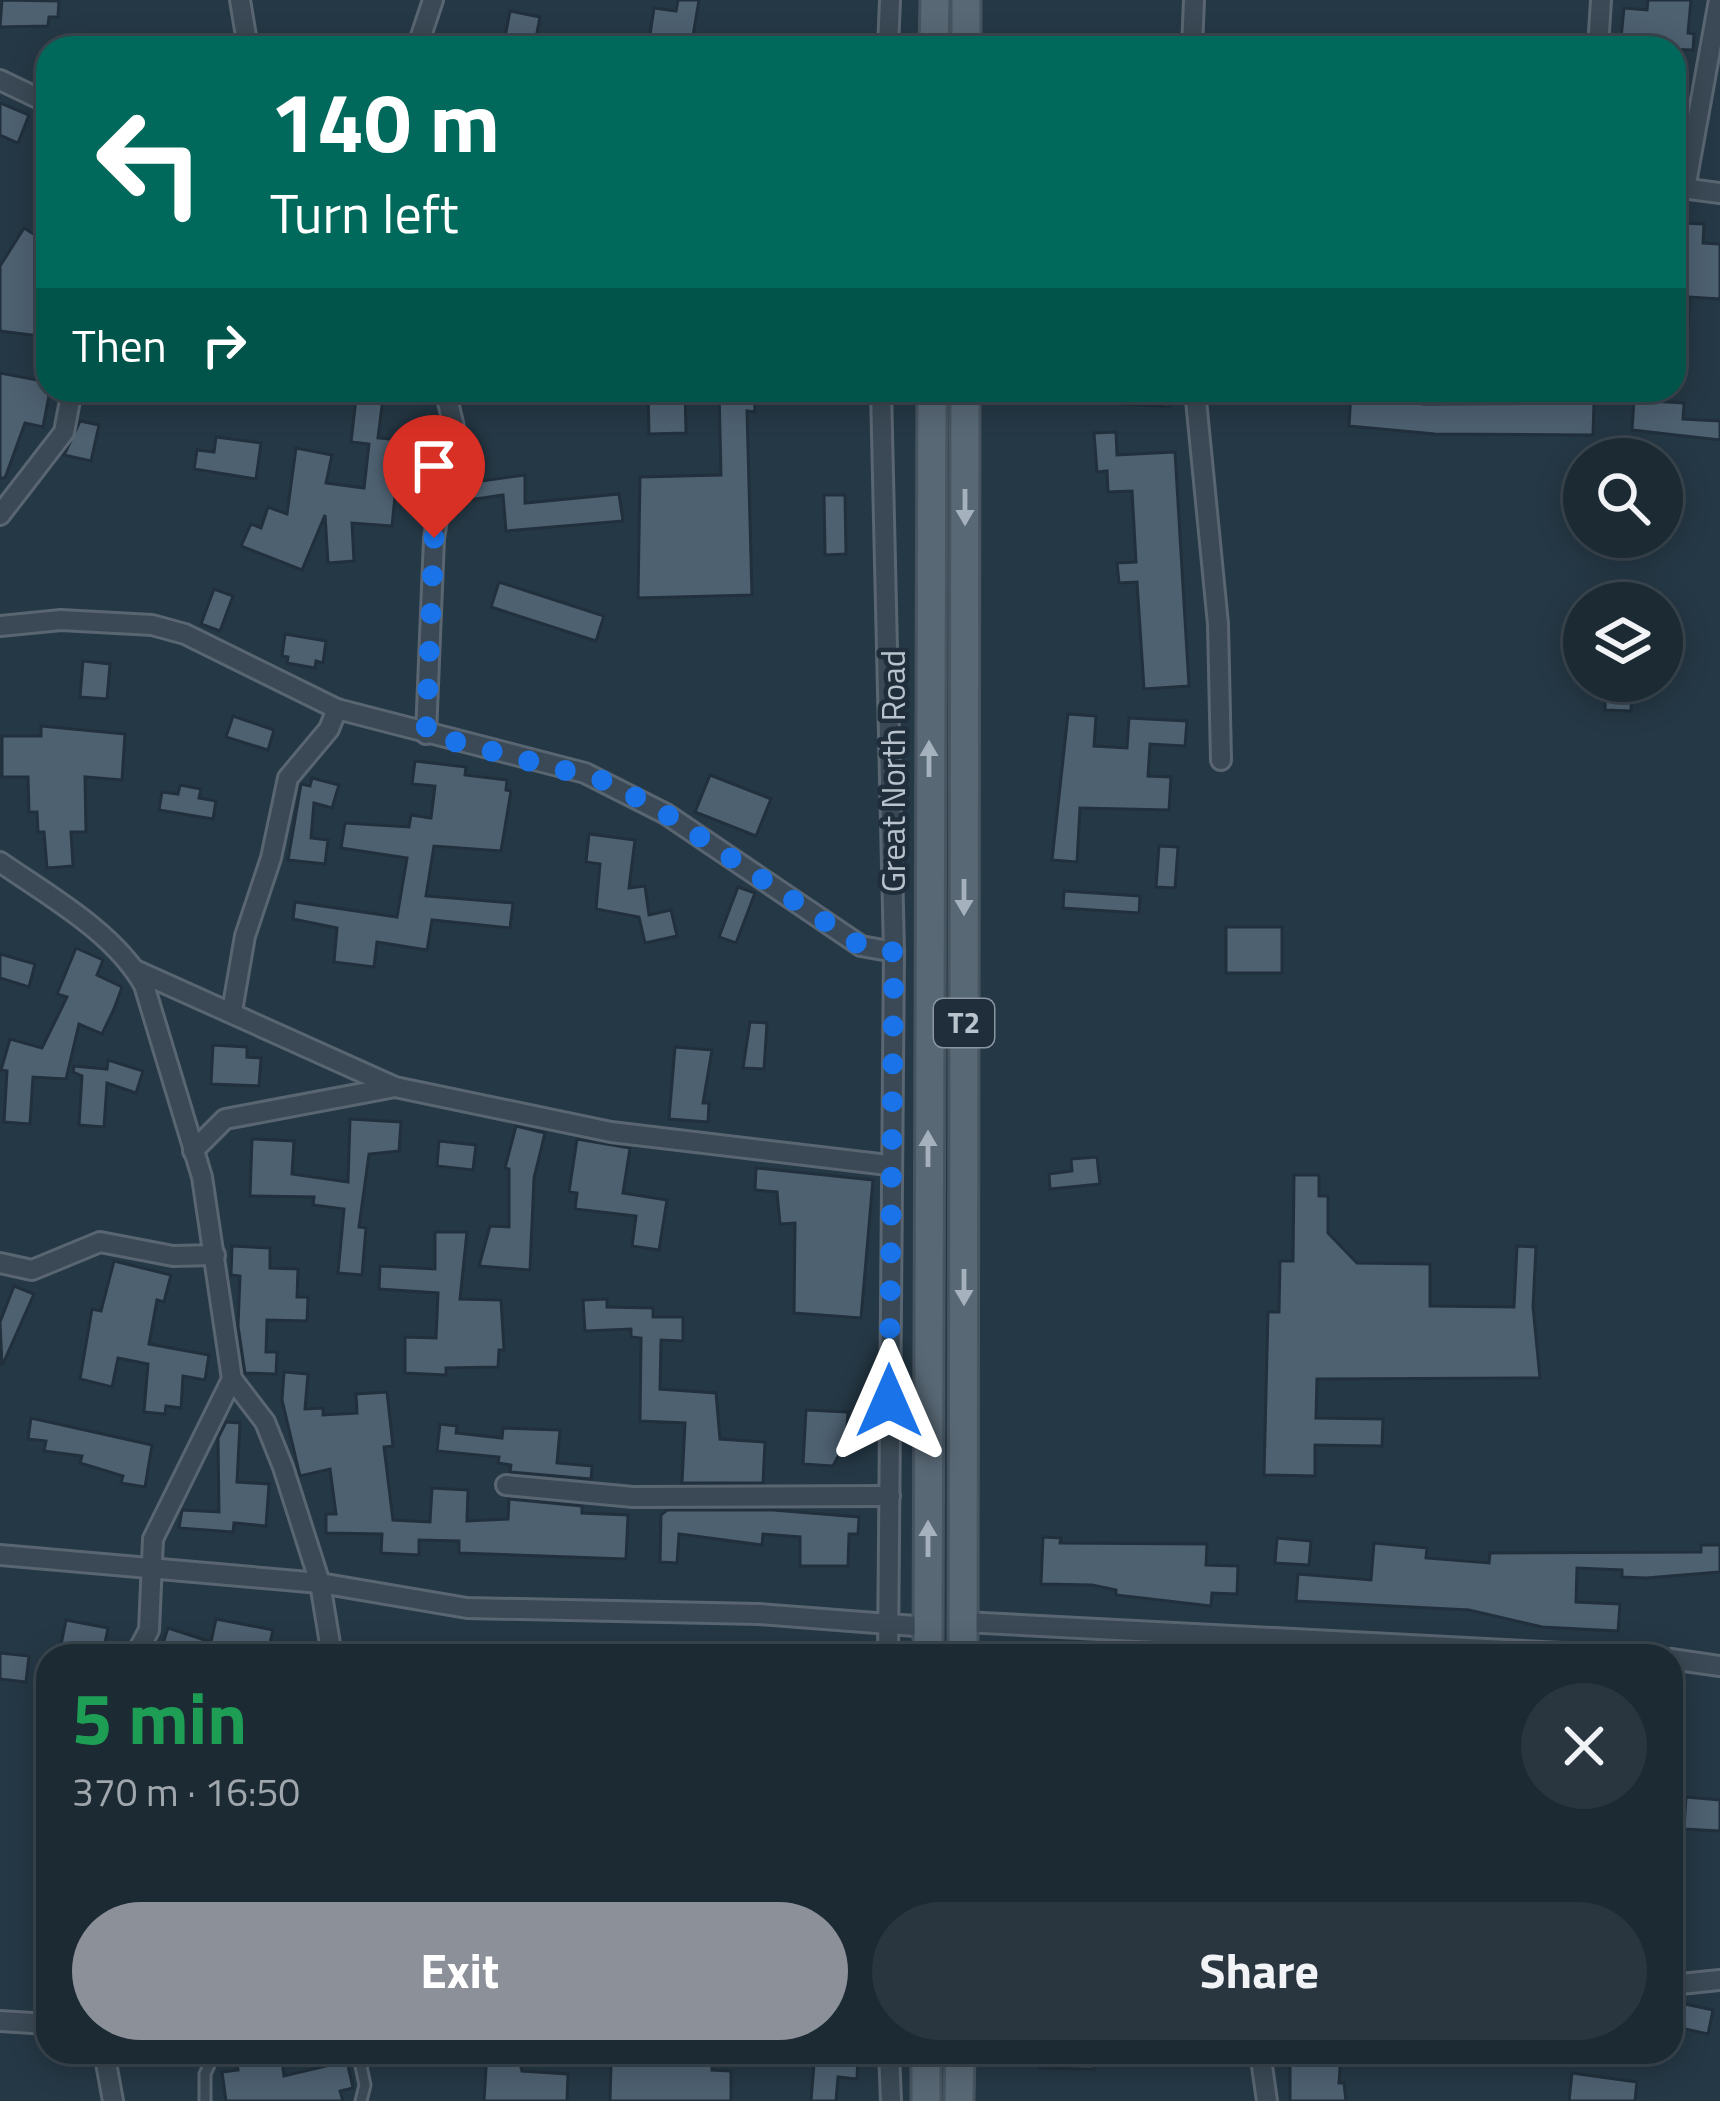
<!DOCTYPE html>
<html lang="en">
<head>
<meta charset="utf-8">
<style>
	body { margin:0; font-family:"Titillium Web",sans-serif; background:#293640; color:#f1f3f6; height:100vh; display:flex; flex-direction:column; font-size:45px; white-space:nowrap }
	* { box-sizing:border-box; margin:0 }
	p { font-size:39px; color:#a0a7ac }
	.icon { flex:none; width:66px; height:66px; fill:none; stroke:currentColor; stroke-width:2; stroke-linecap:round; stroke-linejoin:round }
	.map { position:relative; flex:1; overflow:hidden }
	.side { position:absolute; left:36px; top:1644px; width:1647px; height:420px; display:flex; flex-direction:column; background:#1c2a34; border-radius:36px; box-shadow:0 6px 30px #0003,0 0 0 3px #3a464f }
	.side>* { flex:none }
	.hud { position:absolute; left:36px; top:36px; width:1650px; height:366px; border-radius:36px; box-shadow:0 6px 30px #0003,0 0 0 3px #3a464f; background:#00695c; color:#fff; overflow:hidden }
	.buttons { position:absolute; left:1563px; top:438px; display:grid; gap:24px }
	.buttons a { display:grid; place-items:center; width:120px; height:120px; border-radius:50%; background:#1c2a34; box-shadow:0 6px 30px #0003,0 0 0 3px #3a464f; font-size:60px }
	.pin { position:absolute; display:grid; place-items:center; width:102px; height:102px; color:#fff; margin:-123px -51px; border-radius:50% 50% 50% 0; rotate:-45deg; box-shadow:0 0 12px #0007 }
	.pin .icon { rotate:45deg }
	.me { position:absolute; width:132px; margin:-66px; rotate:0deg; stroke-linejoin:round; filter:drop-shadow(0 0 9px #0008) }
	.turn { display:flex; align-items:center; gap:42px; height:252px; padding:0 36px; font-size:54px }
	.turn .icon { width:156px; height:156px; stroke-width:2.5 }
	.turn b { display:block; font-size:84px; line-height:102px }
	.then { display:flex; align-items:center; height:114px; padding:0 36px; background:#0003; gap:24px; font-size:45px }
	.round { display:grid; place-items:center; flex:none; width:126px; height:126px; border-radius:63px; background:#293640 }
	.overview { display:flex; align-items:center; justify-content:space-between; height:204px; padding:0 36px }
	h1 { font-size:72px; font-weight:700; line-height:90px; color:#1e9e55 }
	.primary-button { display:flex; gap:24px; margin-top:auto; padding:24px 36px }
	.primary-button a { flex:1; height:138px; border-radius:72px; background:#8c9099; color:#fff; font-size:48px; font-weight:700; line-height:138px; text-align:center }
	.primary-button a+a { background:#293640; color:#f1f3f6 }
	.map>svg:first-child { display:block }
</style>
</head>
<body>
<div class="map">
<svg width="1720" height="2101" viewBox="0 0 1720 2101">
	<rect width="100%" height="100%" fill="#253845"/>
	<!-- building -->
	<g fill="#4e6171" stroke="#21303c" stroke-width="3">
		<polygon points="2,0 59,1 58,17 49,17 48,26 0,27"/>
		<polygon points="678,0 699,0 691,48 648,48 654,8 676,11"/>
		<polygon points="1648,0 1691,0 1688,33 1694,34 1693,50 1620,48 1624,8 1647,10"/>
		<polygon points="510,11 540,17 534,48 503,48"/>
		<polygon points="0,103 29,115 18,143 0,135"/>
		<polygon points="1681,223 1704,224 1703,243 1720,244 1720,299 1690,297 1687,338 1674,337 1674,246 1679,246"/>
		<polygon points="24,228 48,243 36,270 48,271 39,336 0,331 0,266"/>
		<polygon points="0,373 48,382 50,390 43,427 25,423 5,478 0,478"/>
		<polygon points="357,390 384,390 378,438 436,443 435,460 399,457 392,526 352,523 354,561 328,563 325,515 302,570 241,546 251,524 261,528 268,507 287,514 296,448 332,455 326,483 364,488 369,444 351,442"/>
		<polygon points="648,390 685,390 686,433 649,434"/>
		<polygon points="719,390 754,390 755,412 747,411 752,595 638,598 640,477 721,475"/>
		<polygon points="1111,390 1169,390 1170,407 1111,403"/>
		<polygon points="1351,393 1424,404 1594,403 1593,435 1435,434 1349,426"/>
		<polygon points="1634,400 1684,403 1683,419 1720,421 1720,440 1632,430"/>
		<polygon points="80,421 99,425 91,461 64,455"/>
		<polygon points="1116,432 1117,455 1175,452 1189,686 1144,689 1137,582 1119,583 1117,563 1136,562 1132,491 1108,492 1107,471 1097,472 1094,433"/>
		<polygon points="216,437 261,443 256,479 194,469 197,450 214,452"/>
		<polygon points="525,475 525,503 619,494 623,521 506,531 503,495 462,501 460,484"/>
		<polygon points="824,495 845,495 846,554 825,555"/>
		<polygon points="499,582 604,616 596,641 491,607"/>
		<polygon points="214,589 233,596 220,631 201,624"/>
		<polygon points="285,634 326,641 323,663 316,661 315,668 287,663 288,657 282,656"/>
		<polygon points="83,661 110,664 107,699 80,697"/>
		<polygon points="1606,682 1632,682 1631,711 1605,710"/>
		<polygon points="1068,714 1096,716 1094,746 1127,748 1129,718 1187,721 1185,746 1150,744 1148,776 1171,777 1169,810 1080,808 1077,862 1052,860"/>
		<polygon points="233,716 274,730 268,750 226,737"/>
		<polygon points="41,726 125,734 122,780 85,777 86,832 71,832 73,866 47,868 44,832 38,832 37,812 29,812 28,777 2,777 2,736 41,736"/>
		<polygon points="415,761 466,767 465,775 507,780 506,790 511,791 501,851 434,846 426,896 513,903 510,928 432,920 427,950 377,942 374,967 334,962 337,928 293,919 295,902 397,917 407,858 341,848 345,823 409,827 411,815 431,818 435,786 412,784"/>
		<polygon points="710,775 771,799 756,836 695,812"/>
		<polygon points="312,778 339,785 332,808 314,803 311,838 328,840 325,864 288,860 301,784 310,786"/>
		<polygon points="180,785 201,789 199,798 216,801 213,819 159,810 162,792 178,794"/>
		<polygon points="589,834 635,840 629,888 645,886 649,915 671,910 677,936 645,943 639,917 596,909 600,864 586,862"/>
		<polygon points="1159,846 1178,847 1175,888 1156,887"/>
		<polygon points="738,887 755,893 736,943 719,937"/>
		<polygon points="1064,891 1140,896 1139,913 1063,908"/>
		<rect x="1226" y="927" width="56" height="46"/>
		<polygon points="76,948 103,960 97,975 122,987 114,1009 102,1034 79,1024 66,1079 33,1077 30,1124 4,1122 7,1071 1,1070 10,1039 42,1048 67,997 57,994"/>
		<polygon points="0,954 35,964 29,987 0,978"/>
		<polygon points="750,1022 767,1023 764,1069 743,1068"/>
		<polygon points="213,1045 247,1047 247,1057 261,1058 259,1086 211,1084"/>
		<polygon points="675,1047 712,1050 703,1103 709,1103 708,1122 669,1119"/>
		<polygon points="108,1060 143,1071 136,1093 107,1083 104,1127 79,1125 82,1076 73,1072 74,1066 107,1069"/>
		<polygon points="350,1119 401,1122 399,1151 369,1154 359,1227 366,1228 362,1275 338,1273 344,1209 313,1205 314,1197 250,1196 252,1139 294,1141 292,1174 348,1182"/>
		<polygon points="516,1126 545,1133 534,1178 530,1270 479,1266 490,1226 509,1227 509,1169 505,1168"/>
		<polygon points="577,1139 630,1148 623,1193 667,1200 659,1250 632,1246 636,1216 575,1209 577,1193 569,1192"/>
		<polygon points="439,1141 476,1145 473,1170 437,1166"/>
		<polygon points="1097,1157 1100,1184 1050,1189 1049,1174 1072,1171 1071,1159"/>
		<polygon points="756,1168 873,1180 861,1318 794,1313 795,1223 780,1224 777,1192 755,1190"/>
		<polygon points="1294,1175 1319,1175 1319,1196 1328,1196 1328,1233 1357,1263 1430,1264 1430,1306 1514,1307 1517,1246 1536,1247 1533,1307 1540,1378 1317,1379 1316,1418 1383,1419 1382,1446 1315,1445 1315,1476 1264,1475 1268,1312 1279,1312 1280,1261 1293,1261"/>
		<polygon points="435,1232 467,1232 460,1299 501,1300 504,1350 499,1350 498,1367 446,1368 446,1375 405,1373 405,1337 436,1338 438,1293 379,1289 380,1266 435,1269"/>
		<polygon points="232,1246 270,1248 270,1268 298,1269 297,1297 308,1297 307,1321 267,1320 266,1352 277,1352 276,1374 245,1373 238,1326 240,1276 231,1275"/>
		<polygon points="114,1261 171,1275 164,1302 157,1300 149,1344 209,1355 205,1380 183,1376 181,1408 166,1406 165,1414 144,1412 148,1364 118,1358 112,1387 80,1379 92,1309 101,1311"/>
		<polygon points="14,1286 34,1294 2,1366 0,1322"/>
		<polygon points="607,1299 607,1307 653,1308 653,1317 683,1317 683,1341 661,1340 660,1389 716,1393 720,1439 765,1442 763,1483 682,1483 685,1423 640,1421 641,1338 631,1337 631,1329 585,1331 583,1300"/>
		<polygon points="284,1372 308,1374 305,1409 323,1408 323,1415 357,1413 356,1394 387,1392 393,1446 384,1447 393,1520 430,1522 432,1488 468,1490 467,1521 508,1519 509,1499 582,1506 582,1513 628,1515 626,1559 459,1553 459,1541 419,1540 419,1555 381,1553 382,1534 326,1533 326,1514 336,1514 330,1469 300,1476 282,1400"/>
		<polygon points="806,1410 848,1412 846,1442 833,1466 803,1464"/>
		<polygon points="31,1418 152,1445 145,1487 121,1483 123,1476 80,1463 82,1456 44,1451 46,1441 28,1439"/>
		<polygon points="226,1422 240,1423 237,1482 269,1484 266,1526 234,1523 233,1532 179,1528 182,1510 219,1512 218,1438"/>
		<polygon points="440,1424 457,1426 456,1433 502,1438 503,1428 560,1430 557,1463 592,1466 591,1479 510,1472 511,1465 498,1463 499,1457 437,1451"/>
		<polygon points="667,1510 773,1510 859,1517 858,1534 849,1534 848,1566 800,1566 800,1537 763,1534 762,1545 679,1534 677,1563 660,1562 661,1515"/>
		<polygon points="1043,1537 1061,1538 1060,1543 1207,1544 1206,1565 1238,1566 1237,1594 1212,1593 1211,1606 1116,1595 1116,1590 1092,1585 1041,1584"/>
		<polygon points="1277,1538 1311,1541 1309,1565 1275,1563"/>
		<polygon points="1374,1543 1427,1548 1426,1558 1489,1563 1490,1553 1701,1552 1701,1545 1720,1545 1720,1572 1646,1578 1622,1577 1622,1570 1577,1568 1576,1602 1620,1604 1618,1631 1542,1627 1469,1610 1296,1601 1298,1574 1371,1580"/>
		<polygon points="216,1619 273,1630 267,1656 189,1656 162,1646 168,1628 211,1642"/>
		<polygon points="66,1620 108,1628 103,1653 61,1645"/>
		<polygon points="0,1653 29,1656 26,1682 0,1679"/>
		<polygon points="1686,1797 1720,1800 1720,1831 1684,1829"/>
		<polygon points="1671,2001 1713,2010 1708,2034 1671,2026"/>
		<polygon points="281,2052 284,2076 347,2061 353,2088 340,2091 343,2101 226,2101 222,2072 238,2070 236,2056"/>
		<polygon points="487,2052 517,2052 522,2071 568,2074 567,2101 484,2101"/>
		<polygon points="815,2052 858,2056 857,2079 838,2077 836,2101 811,2101"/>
		<polygon points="1039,2052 1094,2052 1094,2069 1039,2068"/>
		<polygon points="1290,2052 1341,2052 1339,2083 1344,2083 1346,2101 1290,2101"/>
		<polygon points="712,2063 712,2070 731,2071 731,2101 610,2101 611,2064"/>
		<polygon points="1572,2073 1637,2082 1635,2101 1569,2101"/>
	</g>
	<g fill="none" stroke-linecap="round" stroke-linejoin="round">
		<defs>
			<g id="lane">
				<polyline points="358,2052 365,2085 361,2101"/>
				<polyline points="205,2101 205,2074 215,2052"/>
			</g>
			<g id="street">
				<polyline points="240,0 248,48"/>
				<polyline points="417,48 433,0"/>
				<polyline points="888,48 890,0"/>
				<polyline points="1192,48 1194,0"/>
				<polyline points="1598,48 1601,0"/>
				<polyline points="0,80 48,103"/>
				<polyline points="1674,187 1720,193"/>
				<polyline points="1685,189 1719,0"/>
				<polyline points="881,390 894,952 888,1656"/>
				<polyline points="1195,390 1218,624 1221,760"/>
				<polyline points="0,515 64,432 72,390"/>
				<polyline points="0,626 61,620 152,625 185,634 337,709 585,773 666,814 861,946 894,952"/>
				<polyline points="426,734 434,539 441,493 458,443 445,390"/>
				<path d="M 0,862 C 49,896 114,932 144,985 L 202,1177 L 232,1379 L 265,1422 L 283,1467 L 320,1583 L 332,1656"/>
				<polyline points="135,970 395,1087 611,1132 888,1165"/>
				<polyline points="232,1011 245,936 271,858 288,778 329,729 337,709"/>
				<polyline points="193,1151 225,1119 395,1087"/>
				<polyline points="0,1263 32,1270 100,1242 173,1256 215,1255"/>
				<polyline points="506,1485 633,1497 890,1496"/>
				<polyline points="0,1555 320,1583 467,1608 759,1614 928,1627"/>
				<polyline points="963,1622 1621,1656"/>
				<polyline points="135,1656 149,1630 153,1539 232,1379"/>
				<polyline points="1671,1659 1720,1666"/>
				<polyline points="1671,1985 1720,1980"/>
				<polyline points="0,2021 48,2024"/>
				<polyline points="104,2052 113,2101"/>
				<polyline points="889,2052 891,2101"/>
				<polyline points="1260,2052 1267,2101"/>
			</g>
			<g id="primary">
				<polyline points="934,48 935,0"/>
				<polyline points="966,48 966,0"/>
				<polyline points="928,1656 932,390"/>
				<polyline points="963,1656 965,390"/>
				<polyline points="926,2101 926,2052"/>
				<polyline points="959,2101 960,2052"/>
			</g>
		</defs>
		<!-- lane casing -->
		<use href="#lane" stroke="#596672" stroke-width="15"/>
		<!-- street casing -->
		<use href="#street" stroke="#596672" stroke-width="24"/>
		<!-- primary casing -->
		<use href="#primary" stroke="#475561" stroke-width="33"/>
		<!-- lane -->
		<use href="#lane" stroke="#3a4955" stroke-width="9"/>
		<!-- street -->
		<use href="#street" stroke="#3a4955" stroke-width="18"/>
		<!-- primary -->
		<use href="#primary" stroke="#586875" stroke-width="27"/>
	</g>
	<!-- one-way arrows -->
	<defs><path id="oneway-solid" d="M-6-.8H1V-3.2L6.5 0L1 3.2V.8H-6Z" transform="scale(3)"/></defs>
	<g fill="#a5b1bc">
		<use href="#oneway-solid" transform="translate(965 507) rotate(90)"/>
		<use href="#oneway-solid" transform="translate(929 759) rotate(-90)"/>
		<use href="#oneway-solid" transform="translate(964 897) rotate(90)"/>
		<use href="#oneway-solid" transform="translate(928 1149) rotate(-90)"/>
		<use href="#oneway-solid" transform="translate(964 1287) rotate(90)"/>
		<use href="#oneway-solid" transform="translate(928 1539) rotate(-90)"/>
	</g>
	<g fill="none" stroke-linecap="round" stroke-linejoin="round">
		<!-- route -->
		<polyline stroke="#1a73e8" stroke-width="21" stroke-dasharray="0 37.8" points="434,538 426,734 609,782 666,814 861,946 894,952 889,1401"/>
	</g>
	<g text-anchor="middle" stroke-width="9" stroke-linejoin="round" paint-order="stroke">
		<!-- shield labels -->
		<rect fill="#1f2e3a" stroke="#8a96a2" stroke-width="3" x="934" y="999" width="60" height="48" rx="9"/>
		<g font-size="30" font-weight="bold" fill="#b8c3ce">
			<text x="964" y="1033">T2</text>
		</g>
		<!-- street labels -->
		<g font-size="33" fill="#b8c3ce" stroke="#1f2e3a">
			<text transform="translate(893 771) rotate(-90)" y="12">Great North Road</text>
		</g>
	</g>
</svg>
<div class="buttons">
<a><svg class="icon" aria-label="search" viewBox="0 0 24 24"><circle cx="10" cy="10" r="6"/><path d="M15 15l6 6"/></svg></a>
<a><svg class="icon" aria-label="layers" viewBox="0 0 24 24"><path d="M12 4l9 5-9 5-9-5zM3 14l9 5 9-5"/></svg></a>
</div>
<div class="pin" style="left:434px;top:538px;background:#d93025"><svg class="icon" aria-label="arrive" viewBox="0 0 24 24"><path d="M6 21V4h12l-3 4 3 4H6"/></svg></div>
<svg class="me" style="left:889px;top:1401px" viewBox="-20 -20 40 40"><path d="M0-17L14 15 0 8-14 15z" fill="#1a73e8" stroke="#fff" stroke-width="4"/></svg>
<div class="hud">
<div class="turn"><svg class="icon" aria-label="left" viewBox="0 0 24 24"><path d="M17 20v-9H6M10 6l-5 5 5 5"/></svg><div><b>140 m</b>Turn left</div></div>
<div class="then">Then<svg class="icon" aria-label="right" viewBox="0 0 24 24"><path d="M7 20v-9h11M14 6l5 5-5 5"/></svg></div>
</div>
<section class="side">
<div class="overview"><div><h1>5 min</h1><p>370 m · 16:50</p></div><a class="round"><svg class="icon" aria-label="close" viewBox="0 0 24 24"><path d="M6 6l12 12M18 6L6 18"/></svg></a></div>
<div class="primary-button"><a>Exit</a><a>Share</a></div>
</section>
</div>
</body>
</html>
